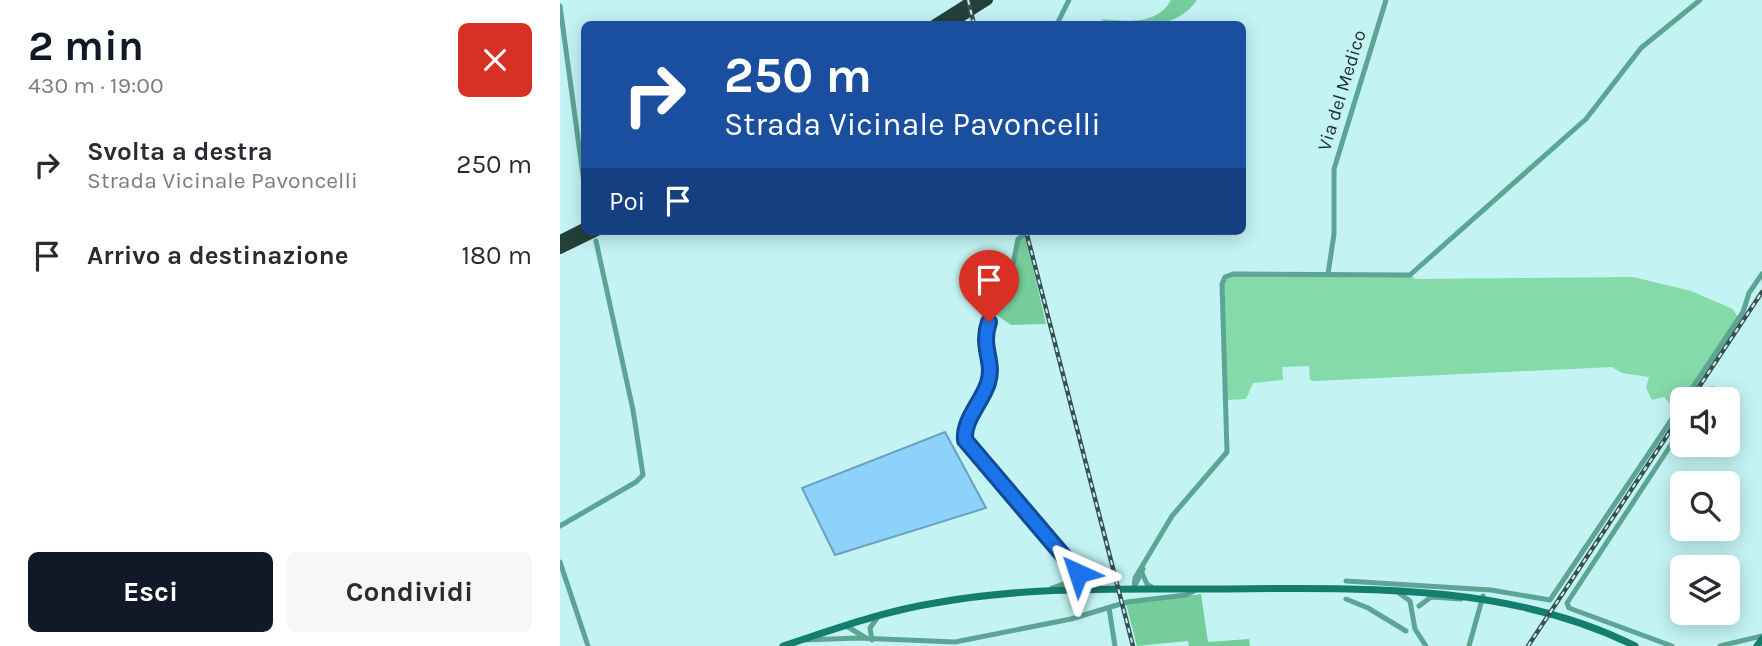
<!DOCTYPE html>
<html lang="it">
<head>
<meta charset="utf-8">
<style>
	body { margin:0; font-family:Karla,sans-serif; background:#f7f7f7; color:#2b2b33; height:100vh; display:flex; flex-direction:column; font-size:26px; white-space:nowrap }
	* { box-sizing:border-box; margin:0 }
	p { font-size:23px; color:#7c7c81 }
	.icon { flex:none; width:38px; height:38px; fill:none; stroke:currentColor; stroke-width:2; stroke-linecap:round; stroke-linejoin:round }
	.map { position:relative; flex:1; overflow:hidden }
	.side { display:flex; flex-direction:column; background:#fff; width:560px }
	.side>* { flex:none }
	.guide { position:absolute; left:21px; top:21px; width:665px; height:214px; border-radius:10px; box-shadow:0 4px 18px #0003; background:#1a4fa0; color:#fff; overflow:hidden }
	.tools { position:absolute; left:1110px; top:387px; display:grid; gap:14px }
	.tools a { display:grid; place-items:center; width:70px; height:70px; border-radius:10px; background:#fff; box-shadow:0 4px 18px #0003; font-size:35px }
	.pin { position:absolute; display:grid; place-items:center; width:60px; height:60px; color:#fff; margin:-72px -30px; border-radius:50% 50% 50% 0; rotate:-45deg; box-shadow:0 0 7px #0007 }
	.pin .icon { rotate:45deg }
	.me { position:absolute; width:77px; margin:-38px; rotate:318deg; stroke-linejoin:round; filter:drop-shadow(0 0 5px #0008) }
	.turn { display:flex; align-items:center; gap:24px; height:147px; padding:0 28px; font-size:32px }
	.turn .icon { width:91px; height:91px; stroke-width:2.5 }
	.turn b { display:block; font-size:49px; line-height:60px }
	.then { display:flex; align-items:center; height:66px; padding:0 28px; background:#0003; gap:14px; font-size:26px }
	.round { display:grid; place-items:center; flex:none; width:74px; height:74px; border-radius:10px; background:#f7f7f7 }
	.overview { display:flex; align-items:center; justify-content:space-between; height:119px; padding:0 28px }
	h1 { font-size:42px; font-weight:700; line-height:52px; color:#111827 }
	.action { display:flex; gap:14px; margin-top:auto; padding:14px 28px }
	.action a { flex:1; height:80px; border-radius:10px; background:#111827; color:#fff; font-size:28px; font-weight:700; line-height:80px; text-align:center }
	.action a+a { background:#f7f7f7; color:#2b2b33 }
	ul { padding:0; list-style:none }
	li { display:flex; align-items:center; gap:21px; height:91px; padding:0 28px }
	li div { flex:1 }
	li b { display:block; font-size:26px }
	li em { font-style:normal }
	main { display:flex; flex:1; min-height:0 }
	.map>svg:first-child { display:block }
</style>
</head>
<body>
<main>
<section class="side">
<div class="overview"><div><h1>2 min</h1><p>430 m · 19:00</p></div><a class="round" style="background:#d93025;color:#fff"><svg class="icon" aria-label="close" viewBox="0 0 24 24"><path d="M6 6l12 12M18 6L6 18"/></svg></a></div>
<ul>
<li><svg class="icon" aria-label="right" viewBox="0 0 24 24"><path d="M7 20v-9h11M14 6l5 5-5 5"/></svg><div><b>Svolta a destra</b><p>Strada Vicinale Pavoncelli</p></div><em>250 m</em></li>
<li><svg class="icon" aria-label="arrive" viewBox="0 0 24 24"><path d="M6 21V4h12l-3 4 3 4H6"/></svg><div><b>Arrivo a destinazione</b></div><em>180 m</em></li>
</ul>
<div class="action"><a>Esci</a><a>Condividi</a></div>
</section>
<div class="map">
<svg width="1202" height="646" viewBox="0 0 1202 646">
	<rect width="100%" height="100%" fill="#c4f3f3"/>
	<!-- green -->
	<polygon fill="#84daa9" points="851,275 855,279 1073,277 1131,291 1173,309 1180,321 1129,399 1122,399 1119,414 1104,397 1092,400 1086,388 1089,377 1062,373 1052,367 755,381 750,380 749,366 722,367 723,380 693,383 686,399 667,400 663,283 670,276"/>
	<!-- forest -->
	<g fill="#74cd9b">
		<path d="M 611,0 L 637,0 C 616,30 582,25 548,24 L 541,19 C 565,21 597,26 611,0 Z"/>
		<polygon points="465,233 486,324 451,325 435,314 444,293 459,238"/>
		<polygon points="641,594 648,642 689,639 690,646 629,646 628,641 577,646 566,604"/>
	</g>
	<!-- water -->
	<polygon fill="#8dd2fb" stroke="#6ba1be" stroke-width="2" points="385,432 426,508 275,555 242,488"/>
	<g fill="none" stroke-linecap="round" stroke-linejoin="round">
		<!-- street -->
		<g stroke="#5ca594" stroke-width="5">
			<polyline points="0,6 24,183"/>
			<polyline points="497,24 509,0"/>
			<polyline points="469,231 458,239 451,274 425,335 430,371 428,384 405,429 405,440 509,564 541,588"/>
			<polyline points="768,274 774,234 774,169 826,0"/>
			<polyline points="1125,399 1183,312 1189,293 1202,274"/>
			<polyline points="1141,399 1152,389"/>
			<polyline points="0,526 76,482 83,475 73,410 36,241"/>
			<polyline points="0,562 28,646"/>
			<polyline points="512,573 520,589"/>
			<polyline points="582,573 587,584 595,589"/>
			<polyline points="786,581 931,590 990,600 1122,404"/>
			<polyline points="492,588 509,582 512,572"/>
			<polyline points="574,588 575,578 612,516 667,452 662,284 665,277 673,274 850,275 1026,119 1081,48 1140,0"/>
			<polyline points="574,588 583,569"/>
			<polyline points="839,593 850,601 855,629 866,646"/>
			<polyline points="786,599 808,608 846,631"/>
			<polyline points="859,606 871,597 901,599"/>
			<polyline points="549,608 555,646"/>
			<polyline points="288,627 306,638"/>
			<polyline points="245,640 298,638 395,642 511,619 567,602 626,595 634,591"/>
			<polyline points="312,640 310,628 317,618"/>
			<polyline points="909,646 923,596"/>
			<polyline points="1112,646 1009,608 1007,603 1122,428"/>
			<polyline points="1160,646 1202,636"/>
		</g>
		<!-- secondary -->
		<g stroke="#147e6c" stroke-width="7">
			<path d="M 223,646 C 272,630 324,611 375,603 C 463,587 550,589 639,589 C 783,589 942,579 1075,646"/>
			<polyline points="1197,646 1202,639"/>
		</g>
		<!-- highway -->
		<g stroke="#254039" stroke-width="10">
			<polyline points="375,24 413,0"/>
			<polyline points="390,24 428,0"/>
			<polyline points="0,240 24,228"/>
			<polyline points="0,249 37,231"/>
		</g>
		<defs>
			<g id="rail">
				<polyline points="408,0 414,24"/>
				<polyline points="466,231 573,646"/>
				<polyline points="1131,399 1202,292"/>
				<polyline points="968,646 1122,413"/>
			</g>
		</defs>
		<!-- rail casing -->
		<use href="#rail" stroke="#395050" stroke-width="4.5"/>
		<!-- rail -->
		<use href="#rail" stroke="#c4f3f3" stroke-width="2" stroke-dasharray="5" stroke-linecap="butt"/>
	</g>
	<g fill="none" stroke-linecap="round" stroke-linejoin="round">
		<defs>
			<path id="route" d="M 429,322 C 420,348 435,361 428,383 C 422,402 403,420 405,440 L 518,573"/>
		</defs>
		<!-- route casing -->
		<use href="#route" stroke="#114b97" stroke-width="18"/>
		<!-- route -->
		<use href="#route" stroke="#1a73e8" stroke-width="12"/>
	</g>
	<g text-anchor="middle" stroke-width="7" stroke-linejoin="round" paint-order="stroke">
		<!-- street labels -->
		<g font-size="19" fill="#1c2e2e" stroke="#c4f3f3">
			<text transform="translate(781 90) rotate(-73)" y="7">Via del Medico</text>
		</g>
	</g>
</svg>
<div class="tools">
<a><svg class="icon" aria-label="sound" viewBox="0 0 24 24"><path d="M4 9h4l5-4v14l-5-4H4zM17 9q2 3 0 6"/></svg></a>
<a><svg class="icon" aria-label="search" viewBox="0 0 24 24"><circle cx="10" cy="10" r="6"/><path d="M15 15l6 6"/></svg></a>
<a><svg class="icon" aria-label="layers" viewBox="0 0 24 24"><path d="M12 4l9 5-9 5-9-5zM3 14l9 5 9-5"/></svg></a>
</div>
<div class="pin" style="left:429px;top:322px;background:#d93025"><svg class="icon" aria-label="arrive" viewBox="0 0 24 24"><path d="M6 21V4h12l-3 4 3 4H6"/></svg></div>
<svg class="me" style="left:518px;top:573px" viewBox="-20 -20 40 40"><path d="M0-17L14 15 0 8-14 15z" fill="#1a73e8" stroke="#fff" stroke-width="4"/></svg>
<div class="guide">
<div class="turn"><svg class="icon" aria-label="right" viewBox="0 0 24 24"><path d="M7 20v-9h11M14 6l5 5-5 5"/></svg><div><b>250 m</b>Strada Vicinale Pavoncelli</div></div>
<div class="then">Poi<svg class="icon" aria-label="arrive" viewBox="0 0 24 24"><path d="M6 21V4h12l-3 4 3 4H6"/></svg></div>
</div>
</div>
</main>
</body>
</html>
